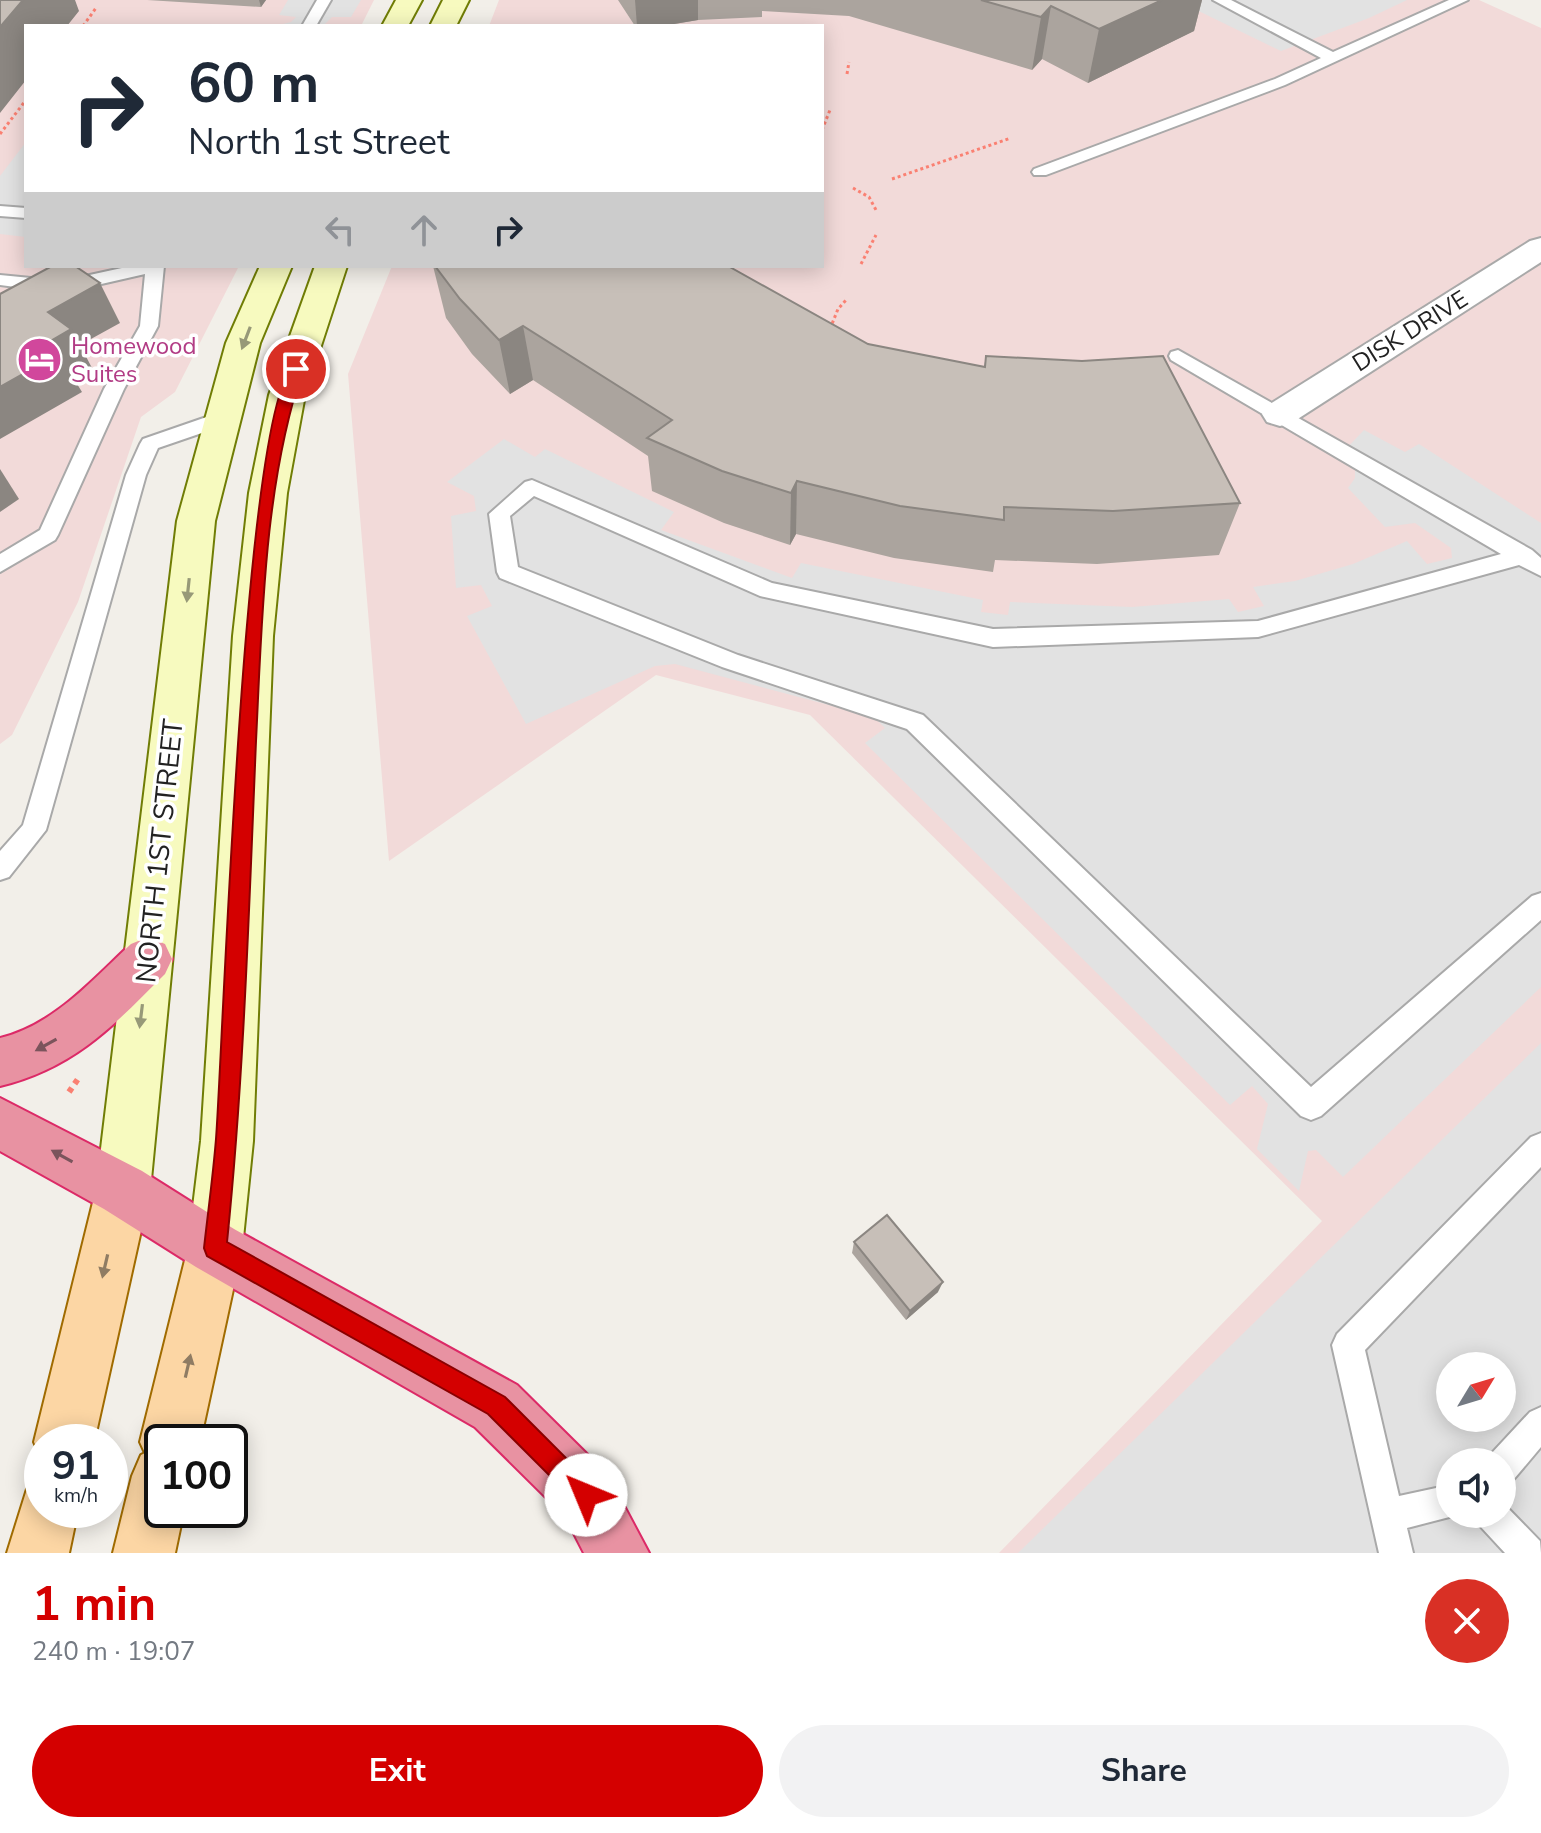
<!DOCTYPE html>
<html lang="en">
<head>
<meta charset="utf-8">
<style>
	body { margin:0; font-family:"Nunito Sans",sans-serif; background:#f2f2f3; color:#1f2937; height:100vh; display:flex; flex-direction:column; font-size:30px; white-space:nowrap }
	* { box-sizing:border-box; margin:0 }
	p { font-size:26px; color:#747a83 }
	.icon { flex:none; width:44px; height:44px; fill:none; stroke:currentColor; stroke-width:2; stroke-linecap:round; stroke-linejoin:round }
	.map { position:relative; height:1553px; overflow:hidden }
	.panel { display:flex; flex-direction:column; background:#fff; flex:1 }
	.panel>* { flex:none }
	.hud { position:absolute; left:24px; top:24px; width:800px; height:244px; border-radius:0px; box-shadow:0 4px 20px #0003; background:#fff; color:#1f2937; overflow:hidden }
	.needle { width:52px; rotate:52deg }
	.tools { position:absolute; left:1436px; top:1352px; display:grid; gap:16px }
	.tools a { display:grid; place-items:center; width:80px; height:80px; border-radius:50%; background:#fff; box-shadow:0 4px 20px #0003; font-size:40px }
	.speed { position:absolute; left:24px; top:1424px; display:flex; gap:16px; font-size:40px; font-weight:700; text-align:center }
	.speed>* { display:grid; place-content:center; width:104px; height:104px; border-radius:50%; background:#fff; box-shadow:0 4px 20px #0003; line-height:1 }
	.speed small { font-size:20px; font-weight:400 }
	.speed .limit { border:4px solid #111; border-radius:12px; background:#fff; color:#111 }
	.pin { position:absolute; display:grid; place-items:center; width:68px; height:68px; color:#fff; margin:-34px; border:4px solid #fff; border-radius:50%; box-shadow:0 2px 8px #0007 }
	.me { position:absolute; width:88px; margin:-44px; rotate:315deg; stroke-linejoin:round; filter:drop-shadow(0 0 6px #0008) }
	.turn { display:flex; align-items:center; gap:28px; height:168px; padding:0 32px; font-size:36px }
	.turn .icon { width:104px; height:104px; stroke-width:2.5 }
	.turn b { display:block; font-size:56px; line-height:68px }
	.lanes { display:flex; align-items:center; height:76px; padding:0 32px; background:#0003; justify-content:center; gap:40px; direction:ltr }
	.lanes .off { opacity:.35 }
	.round { display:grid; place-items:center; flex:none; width:84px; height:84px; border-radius:42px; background:#f2f2f3 }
	.summary { display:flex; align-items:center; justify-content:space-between; height:136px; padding:0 32px }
	h1 { font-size:48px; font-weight:700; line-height:60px; color:#d40000 }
	.action { display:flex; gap:16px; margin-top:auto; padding:16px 32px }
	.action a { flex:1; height:92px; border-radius:48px; background:#d40000; color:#fff; font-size:32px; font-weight:700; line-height:92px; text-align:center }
	.action a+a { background:#f2f2f3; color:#1f2937 }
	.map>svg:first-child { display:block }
</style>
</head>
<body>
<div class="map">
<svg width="1541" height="1553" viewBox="0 0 1541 1553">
	<rect width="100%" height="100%" fill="#f2efe9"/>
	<!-- commercial -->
	<g fill="#f2dad9" fill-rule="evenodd">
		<polygon points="0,0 374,0 361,26 26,26 26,266 239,266 175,392 141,417 78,602 12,735 0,744"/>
		<path d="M 499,0 L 1479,0 L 1541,28 L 1541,1553 L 999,1553 L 1322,1221 L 810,715 L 656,675 L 389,861 L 348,374 L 392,266 L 822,266 L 822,26 L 489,26 ZM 1450,1366 L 1502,1366 L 1502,1418 L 1450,1418 ZM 1450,1462 L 1502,1462 L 1502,1514 L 1450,1514 Z"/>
	</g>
	<!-- parking -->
	<g fill="#e2e2e2" fill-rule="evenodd">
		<polygon points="288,0 361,0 351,17 332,17 323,26 275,26 291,22 296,17 279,15"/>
		<polygon points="1176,0 1407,0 1369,18 1281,51"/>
		<polygon points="26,142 26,237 0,234 0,176"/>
		<polygon points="1364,430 1405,452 1419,444 1541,523 1541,987 1343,1177 1316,1150 1308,1151 1299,1191 1257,1149 1268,1104 1252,1086 1230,1105 865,743 885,728 874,717 675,664 655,666 526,724 467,616 492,606 481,585 456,588 451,516 476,511 474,496 447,482 504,439 535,457 545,449 674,512 661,530 792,578 801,563 983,600 981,612 1008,615 1010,602 1132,607 1229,599 1238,612 1264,606 1253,587 1295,581 1353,564 1407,541 1427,564 1452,558 1451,548 1415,523 1385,527 1348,488 1355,478 1355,466 1341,454"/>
		<path d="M 1541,1043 L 1541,1553 L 1018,1553 ZM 1450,1366 L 1502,1366 L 1502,1418 L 1450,1418 ZM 1450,1462 L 1502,1462 L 1502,1514 L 1450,1514 Z"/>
	</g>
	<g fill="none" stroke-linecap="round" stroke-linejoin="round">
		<defs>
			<g id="lane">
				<polygon points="317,0 331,0 316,26 302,26"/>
				<polygon points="1213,0 1231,0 1333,52 1449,0 1468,0 1285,85 1046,175 1034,175 1032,172 1034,169 1275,79 1321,58"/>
				<polygon points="0,206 26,208 26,218 0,216"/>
				<polygon points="131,266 164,266 158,326 124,389 58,535 55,540 0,572 0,554 40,530 104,389 140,326 145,274 62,293 0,285 0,275 62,281"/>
				<polygon points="1178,350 1532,550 1541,558 1541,576 1519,565 1258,637 993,647 760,596 534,496 510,516 518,567 738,655 923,715 1311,1087 1532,896 1541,893 1541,920 1321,1116 1311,1120 1301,1116 907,729 722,667 500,578 497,572 489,514 525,482 532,480 772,583 993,629 1258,621 1501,554 1171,360 1169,356 1171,352"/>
				<polygon points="221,412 228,414 231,419 228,424 158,448 146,475 46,830 9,877 0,880 0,851 23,825 126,475 140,444 143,439"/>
				<polygon points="1541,1133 1541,1167 1365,1350 1399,1496 1450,1485 1450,1514 1461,1514 1407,1528 1413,1553 1379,1553 1332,1345 1337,1334 1531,1137"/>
				<polygon points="1541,1407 1541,1447 1514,1479 1502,1483 1502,1462 1488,1462 1490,1455 1530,1412"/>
				<polygon points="1502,1502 1540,1541 1541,1553 1505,1553 1480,1526 1475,1514 1502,1514"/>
			</g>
			<polygon id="street" points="1541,238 1541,262 1293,422 1280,426 1267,422 1262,414 1267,406 1530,241"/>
			<g id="secondary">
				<polygon points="396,0 422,0 408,26 382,26"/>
				<polygon points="443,0 469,0 456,26 430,26"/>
				<polygon points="260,266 292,266 260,343 215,521 150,1190 142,1209 123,1217 104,1209 96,1190 177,521 226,343"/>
				<polygon points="315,266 347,266 305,395 287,493 273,636 253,1141 242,1248 234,1267 215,1275 196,1267 188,1248 201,1141 233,636 249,493 269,395"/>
			</g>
			<g id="primary">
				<polygon points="123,1163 142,1171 150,1190 94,1442 42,1442 42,1460 34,1442 96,1190 104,1171"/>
				<polygon points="215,1221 234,1229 242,1248 200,1442 162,1442 162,1510 184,1510 175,1553 113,1553 132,1476 141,1455 145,1453 140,1442 188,1248 196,1229"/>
				<polygon points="42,1482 42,1510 78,1510 69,1553 7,1553 27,1489"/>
			</g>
			<g id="highway">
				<path d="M 148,937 L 165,944 L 172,959 L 165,974 C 113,1026 74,1068 0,1086 L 0,1038 C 54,1025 92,980 131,944 Z"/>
				<polygon points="0,1098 142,1171 234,1229 517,1385 607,1474 649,1553 584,1553 565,1516 475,1427 196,1267 104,1209 0,1151"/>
			</g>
		</defs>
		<!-- lane casing -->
		<use href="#lane" stroke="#a9a9a9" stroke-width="4"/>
		<!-- street casing -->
		<use href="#street" stroke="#a9a9a9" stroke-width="4"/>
		<!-- secondary casing -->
		<use href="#secondary" stroke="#707d05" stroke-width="4"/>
		<!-- primary casing -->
		<use href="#primary" stroke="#a06b00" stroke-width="4"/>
		<!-- highway casing -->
		<use href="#highway" stroke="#dc2a67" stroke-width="4"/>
		<!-- path-far1 -->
		<g stroke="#fa8072" stroke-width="3" stroke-dasharray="3 3" stroke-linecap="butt">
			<polyline points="83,26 96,8"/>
			<polyline points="847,74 849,62"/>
			<polyline points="822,130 830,110"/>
			<polyline points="0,134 26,100"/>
			<polyline points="892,179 1011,138"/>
			<polyline points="853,188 869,197 876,210"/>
			<polyline points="861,264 876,235"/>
			<polyline points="830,329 838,309 846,300"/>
		</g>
		<!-- path -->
		<polyline stroke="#fa8072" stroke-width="6" stroke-dasharray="5 5" stroke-linecap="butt" points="69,1092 78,1079"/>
		<!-- lane -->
		<use href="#lane" fill="#fff" fill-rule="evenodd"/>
		<!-- street -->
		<use href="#street" fill="#fff" fill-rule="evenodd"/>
		<!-- secondary -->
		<use href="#secondary" fill="#f7fabf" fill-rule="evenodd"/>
		<!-- primary -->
		<use href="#primary" fill="#fcd6a4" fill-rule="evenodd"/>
		<!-- highway -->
		<use href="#highway" fill="#e892a2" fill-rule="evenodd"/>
	</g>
	<!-- wall -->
	<g fill="#aba49e">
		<polygon points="147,0 266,0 261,7"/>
		<polygon points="618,0 1202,0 1194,31 1088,83 1042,59 1032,70 849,16 762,11 762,17 698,20 662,26 635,26"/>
		<polygon points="433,266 728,266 868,344 984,367 986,356 1240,503 1219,555 1097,564 995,560 993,572 894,558 796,534 790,545 724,523 652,491 648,456 533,380 510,394 472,354 446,318"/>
		<polygon points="854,1242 938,1292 906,1320 852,1253"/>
	</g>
	<!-- shaded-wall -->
	<g fill="#8b8681">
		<polygon points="23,0 75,0 79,11 67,26 26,26 26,80 0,113 0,27"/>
		<polygon points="259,0 266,0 261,7"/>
		<polygon points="635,0 698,0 698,20 662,26 637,26"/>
		<polygon points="1162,0 1202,0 1194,31 1088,83 1099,29"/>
		<polygon points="1051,6 1042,59 1032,70 1041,17"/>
		<polygon points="100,283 120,323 80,345 92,368 74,379 82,392 0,439 0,387 47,343 48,312"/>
		<polygon points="523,326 533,380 510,394 499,340"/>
		<polygon points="0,469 19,499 0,512"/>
		<polygon points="797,481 796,534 790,545 791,493"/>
		<polygon points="943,1282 938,1292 906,1320 910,1311"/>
	</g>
	<!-- building -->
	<g fill="#c7bfb8" stroke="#8b8681" stroke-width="2">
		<polygon points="0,0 23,0 0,27"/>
		<polygon points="981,0 1162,0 1099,29 1051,6 1041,17"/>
		<polygon points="52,266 75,266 100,283 48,312 71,329 47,343 60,353 0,387 0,294"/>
		<polygon points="435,266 728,266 868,344 985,367 986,356 1082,361 1163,356 1240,503 1113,511 1004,507 1004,520 900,506 797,481 791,493 722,471 647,438 672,420 523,326 499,340 460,299"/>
		<polygon points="887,1215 943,1282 910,1311 854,1242"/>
	</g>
	<!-- one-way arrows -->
	<defs><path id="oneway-solid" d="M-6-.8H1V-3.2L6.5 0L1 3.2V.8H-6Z" transform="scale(2)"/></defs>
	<g fill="#979978">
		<use href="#oneway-solid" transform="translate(246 338) rotate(111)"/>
		<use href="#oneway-solid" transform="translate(188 590) rotate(96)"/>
		<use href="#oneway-solid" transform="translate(141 1016) rotate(97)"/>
	</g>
	<g fill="#7b545c">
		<use href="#oneway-solid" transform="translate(46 1045) rotate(151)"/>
		<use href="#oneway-solid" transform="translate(62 1156) rotate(-151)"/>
	</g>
	<g fill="#8f7c63">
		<use href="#oneway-solid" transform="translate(105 1266) rotate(103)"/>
		<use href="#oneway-solid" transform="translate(188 1366) rotate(-77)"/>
	</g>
	<!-- route -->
	<path fill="#d40000" stroke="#8a0000" stroke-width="2" d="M 296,365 L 303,369 C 264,484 262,620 256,741 C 249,908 244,1076 227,1242 L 505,1397 L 595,1487 L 599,1495 L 595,1504 L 586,1508 L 578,1504 L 488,1414 L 207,1256 L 204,1248 C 208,1212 213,1176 216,1139 C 223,1051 244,384 296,365 Z"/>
	<!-- icons -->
	<defs>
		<symbol id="hotel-disc" viewBox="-11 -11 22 22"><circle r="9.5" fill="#d1479c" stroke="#fff"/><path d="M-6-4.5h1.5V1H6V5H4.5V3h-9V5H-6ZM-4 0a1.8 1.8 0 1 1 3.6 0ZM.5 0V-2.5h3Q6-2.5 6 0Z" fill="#fff"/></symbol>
	</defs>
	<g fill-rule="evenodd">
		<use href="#hotel-disc" x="14" y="334" width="51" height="51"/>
	</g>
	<g text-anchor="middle" stroke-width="7" stroke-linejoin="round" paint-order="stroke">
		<!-- far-street labels -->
		<g font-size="24" fill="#222" stroke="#fff">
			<text transform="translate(1410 331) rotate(-32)" y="8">DISK DRIVE</text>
		</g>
		<!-- far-hotel labels -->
		<g font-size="24" fill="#b23c85" stroke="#fff" text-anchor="start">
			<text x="71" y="354">Homewood<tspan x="71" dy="28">Suites</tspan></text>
		</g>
		<!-- street labels -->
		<g font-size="28" fill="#222" stroke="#fff">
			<text transform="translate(159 851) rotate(-84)" y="10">NORTH 1ST STREET</text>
		</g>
	</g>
</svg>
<div class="tools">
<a><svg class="needle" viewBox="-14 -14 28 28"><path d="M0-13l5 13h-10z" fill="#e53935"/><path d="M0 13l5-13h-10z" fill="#747a83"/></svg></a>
<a><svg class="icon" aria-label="sound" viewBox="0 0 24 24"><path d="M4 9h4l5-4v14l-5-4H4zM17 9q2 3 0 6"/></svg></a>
</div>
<div class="speed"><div>91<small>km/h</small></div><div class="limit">100</div></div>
<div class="pin" style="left:296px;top:369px;background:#d93025"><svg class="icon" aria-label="arrive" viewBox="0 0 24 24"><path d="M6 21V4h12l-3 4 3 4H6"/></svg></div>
<svg class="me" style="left:586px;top:1495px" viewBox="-20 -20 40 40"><circle r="19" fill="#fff"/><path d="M0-13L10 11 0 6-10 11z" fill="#d40000"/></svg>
<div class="hud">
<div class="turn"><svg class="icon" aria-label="right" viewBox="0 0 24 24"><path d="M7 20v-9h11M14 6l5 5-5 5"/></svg><div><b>60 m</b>North 1st Street</div></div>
<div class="lanes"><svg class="icon off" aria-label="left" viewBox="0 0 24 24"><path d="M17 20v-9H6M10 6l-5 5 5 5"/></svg><svg class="icon off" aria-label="ahead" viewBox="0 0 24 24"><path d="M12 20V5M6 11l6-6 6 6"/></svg><svg class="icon" aria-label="right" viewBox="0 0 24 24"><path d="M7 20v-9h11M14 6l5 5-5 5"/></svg></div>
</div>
</div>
<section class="panel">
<div class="summary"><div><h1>1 min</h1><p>240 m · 19:07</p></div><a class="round" style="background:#d93025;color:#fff"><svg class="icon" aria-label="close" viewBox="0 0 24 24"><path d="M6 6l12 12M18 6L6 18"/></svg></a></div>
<div class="action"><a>Exit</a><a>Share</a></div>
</section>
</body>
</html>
